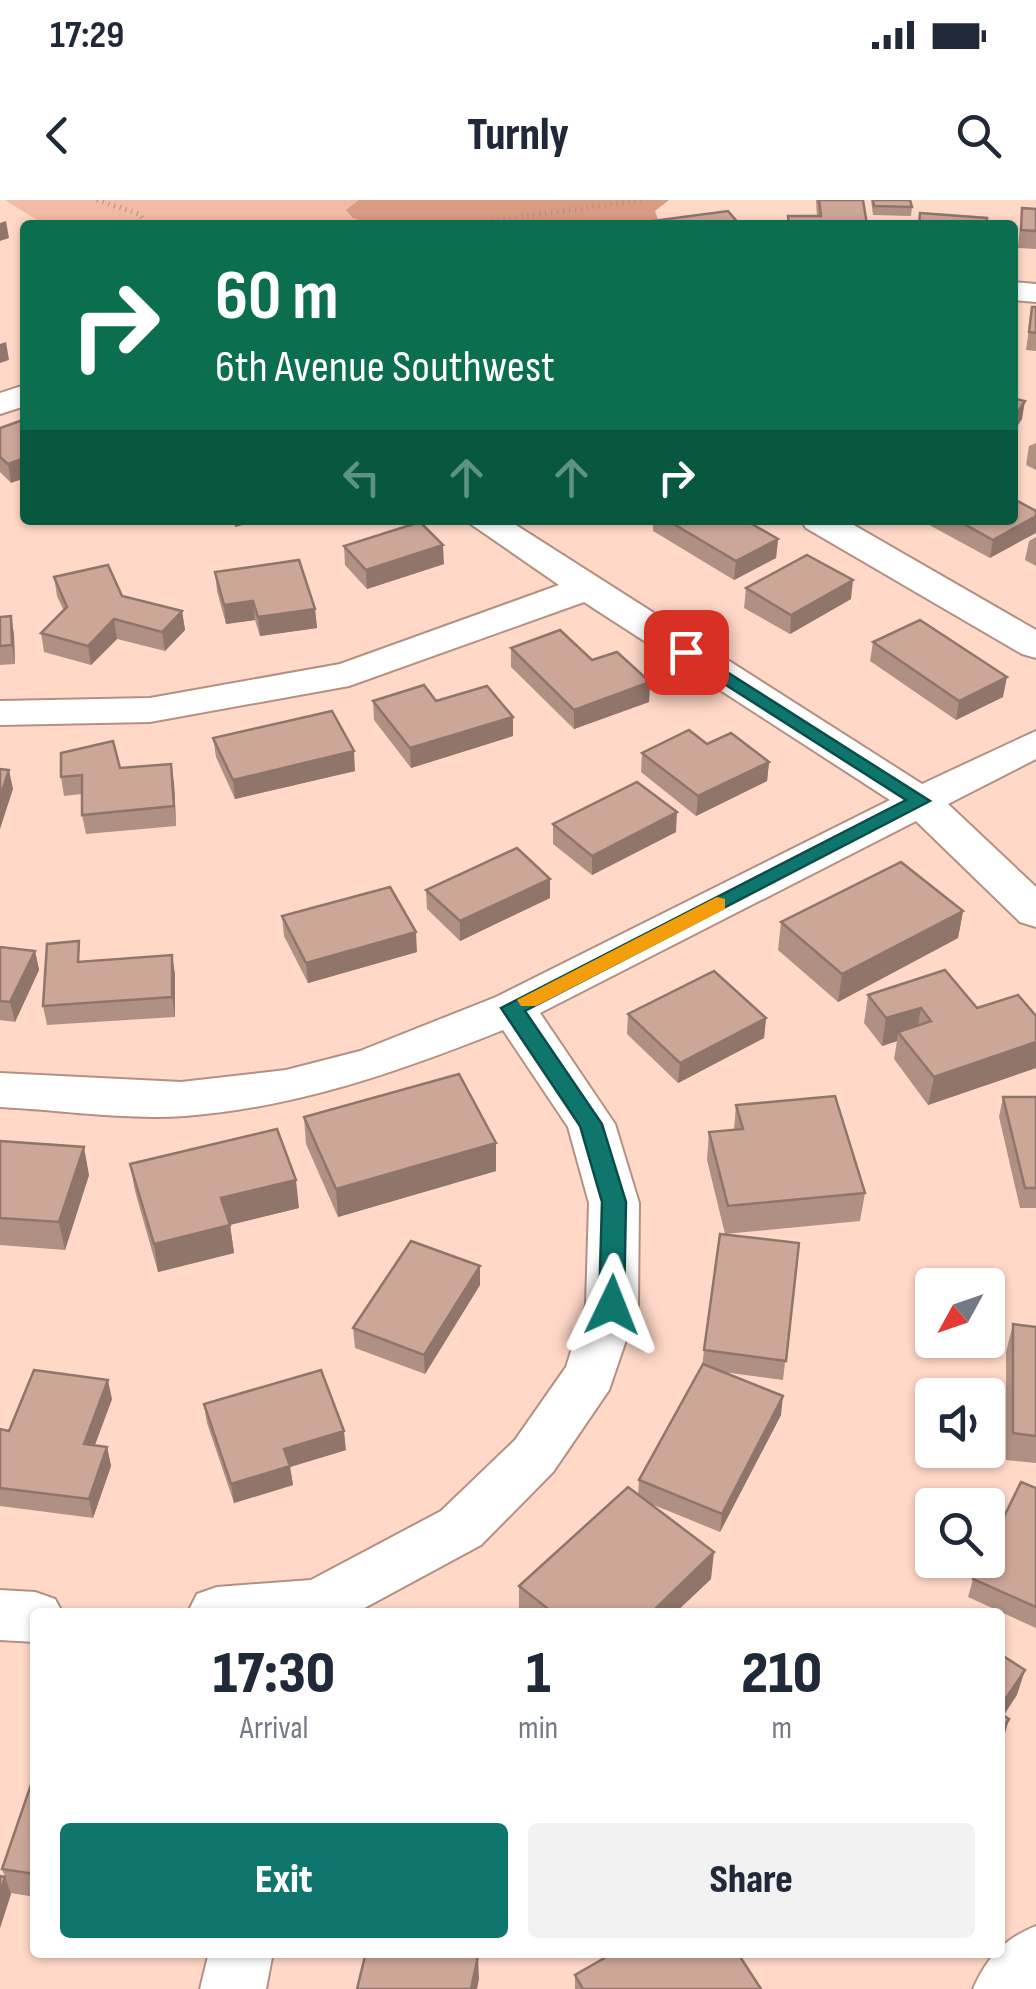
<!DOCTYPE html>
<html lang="en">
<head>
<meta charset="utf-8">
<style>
	body { margin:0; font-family:"Sofia Sans Condensed",sans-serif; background:#f2f2f3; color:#1f2937; height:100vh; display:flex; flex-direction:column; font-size:38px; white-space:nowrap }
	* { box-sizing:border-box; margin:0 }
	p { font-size:32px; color:#747a83 }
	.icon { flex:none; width:55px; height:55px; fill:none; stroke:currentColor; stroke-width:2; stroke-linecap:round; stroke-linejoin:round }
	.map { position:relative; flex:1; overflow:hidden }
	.panel { position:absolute; left:30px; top:1408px; width:975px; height:350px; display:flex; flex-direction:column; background:#fff; border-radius:10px; box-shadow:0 2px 8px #0004 }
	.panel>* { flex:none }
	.guide { position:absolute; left:20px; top:20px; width:998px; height:305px; border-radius:10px; box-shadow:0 2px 8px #0004; background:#0b6e4f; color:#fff; overflow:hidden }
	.needle { width:65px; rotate:230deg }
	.controls { position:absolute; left:915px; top:1068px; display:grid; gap:20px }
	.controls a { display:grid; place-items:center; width:90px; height:90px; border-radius:10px; background:#fff; box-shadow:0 2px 8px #0004; font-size:50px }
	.pin { position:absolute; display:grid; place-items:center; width:85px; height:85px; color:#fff; margin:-42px; border-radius:20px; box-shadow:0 5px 15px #0006 }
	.me { position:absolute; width:110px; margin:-55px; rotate:2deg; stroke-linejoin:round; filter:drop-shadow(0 0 8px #0008) }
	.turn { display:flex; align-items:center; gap:35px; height:210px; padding:0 30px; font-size:45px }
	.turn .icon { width:130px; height:130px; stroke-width:2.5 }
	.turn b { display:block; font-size:70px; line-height:85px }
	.lanes { display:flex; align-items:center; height:95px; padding:0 30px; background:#0003; justify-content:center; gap:50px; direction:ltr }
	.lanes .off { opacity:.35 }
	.eta { display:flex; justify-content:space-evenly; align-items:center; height:170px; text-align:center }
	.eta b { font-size:60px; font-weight:800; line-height:70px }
	.primary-button { display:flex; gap:20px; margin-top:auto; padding:20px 30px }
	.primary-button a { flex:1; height:115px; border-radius:10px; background:#0f766e; color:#fff; font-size:40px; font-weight:800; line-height:115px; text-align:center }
	.primary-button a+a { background:#f2f2f3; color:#1f2937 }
	.status { display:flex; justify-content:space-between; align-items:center; height:70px; padding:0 50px; background:#fff; direction:ltr }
	.status svg { height:28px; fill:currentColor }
	header { display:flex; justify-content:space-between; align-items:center; height:130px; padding:0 30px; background:#fff; font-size:45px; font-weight:800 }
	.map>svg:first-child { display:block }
</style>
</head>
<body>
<div class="status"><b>17:29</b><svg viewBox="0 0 49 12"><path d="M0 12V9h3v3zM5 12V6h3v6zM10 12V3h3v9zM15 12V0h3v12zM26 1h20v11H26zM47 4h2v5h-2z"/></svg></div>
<header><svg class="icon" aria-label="back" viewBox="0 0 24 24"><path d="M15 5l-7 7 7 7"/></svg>Turnly<svg class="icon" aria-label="search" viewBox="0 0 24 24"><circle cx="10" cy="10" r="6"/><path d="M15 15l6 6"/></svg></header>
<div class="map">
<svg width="1036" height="1789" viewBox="0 0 1036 1789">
	<rect width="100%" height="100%" fill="#ffd8c8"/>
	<!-- green -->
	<polygon fill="#f1bba5" points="5,0 667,0 593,25 45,25"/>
	<!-- forest -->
	<polygon fill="#d99b81" points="359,0 669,0 655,11 659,22 652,25 375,25 353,18 346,10"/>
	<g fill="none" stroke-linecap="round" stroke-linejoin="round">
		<defs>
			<g id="street">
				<polygon points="1012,82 1036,84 1036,102 1012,100"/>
				<polygon points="25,185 25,206 0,214 0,193"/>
				<path d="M 465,320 L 508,320 L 922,584 L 1036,531 L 1036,559 L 948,604 L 1036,687 L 1036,727 L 1020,722 L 916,621 L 540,813 L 615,924 L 639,1003 L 638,1105 L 609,1190 L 553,1272 L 481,1345 L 357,1412 L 188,1412 L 197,1394 L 217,1387 L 311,1380 L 441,1311 L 515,1240 L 566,1167 L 586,1105 L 589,1003 L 568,927 L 503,830 C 398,872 298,907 185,916 C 125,920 60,910 0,907 L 0,873 L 181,882 L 286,870 L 360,851 L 496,797 L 890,600 L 584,402 L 349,486 L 150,522 L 0,525 L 0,501 L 150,498 L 340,464 L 559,385 Z"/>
				<polygon points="801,320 845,320 1036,430 1036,458 1022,454 806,328"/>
				<polygon points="0,1390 35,1392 55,1399 62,1412 35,1412 35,1442 0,1440"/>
				<path d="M 1036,1726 L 1036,1789 L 973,1789 C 987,1757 1004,1739 1036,1726 Z"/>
				<polygon points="209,1752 273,1752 266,1789 200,1789"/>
			</g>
		</defs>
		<!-- street casing -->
		<use href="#street" stroke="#b49082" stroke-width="4"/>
		<!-- path -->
		<g stroke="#af9387" stroke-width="5" stroke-dasharray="1 5" stroke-linecap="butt">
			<polyline points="97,0 139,14 148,25"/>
			<polyline points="462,25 644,0"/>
		</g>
		<!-- street -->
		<use href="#street" fill="#fff" fill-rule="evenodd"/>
	</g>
	<!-- wall -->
	<g fill="#af9083">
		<polygon points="816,0 863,0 867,25 787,25 788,16 817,16"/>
		<polygon points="871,0 910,0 912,7 911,16 873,15"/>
		<polygon points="1022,8 1036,9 1036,49 1018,48"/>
		<polygon points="1032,107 1036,107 1036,151 1026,150"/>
		<polygon points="25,225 11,283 0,272 0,228"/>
		<polygon points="1036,243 1036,270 1026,265 1029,246"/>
		<polygon points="653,320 745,320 778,339 776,358 734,380 653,331"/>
		<polygon points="920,320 1012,320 990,358"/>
		<polygon points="1036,337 1036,366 1025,360 1029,341"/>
		<polygon points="344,346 444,364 367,389 345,365"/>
		<polygon points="215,372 315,409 317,428 260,436 255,420 226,424 217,391"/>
		<polygon points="54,377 182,411 185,430 165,451 117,439 91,465 44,452 41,433 64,411 57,396"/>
		<polygon points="746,388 851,399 790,434 744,408"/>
		<polygon points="11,416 14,435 15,464 0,465 0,417"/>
		<polygon points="873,442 1003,497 956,520 870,461"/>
		<polygon points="511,448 592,460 650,482 649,502 574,529 511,467"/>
		<polygon points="373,501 436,501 513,517 513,536 411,568 374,520"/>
		<polygon points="213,538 355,571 235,599 216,557"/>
		<polygon points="707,544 769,562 767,581 696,616 641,572 642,553"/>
		<polygon points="120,568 174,583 176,626 86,634 82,615 82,594 64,596 61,577"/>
		<polygon points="553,624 676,632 592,675 553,644"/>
		<polygon points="550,679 550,698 460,741 427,709 426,690"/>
		<polygon points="963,711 958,738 838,802 778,750 781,722"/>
		<polygon points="282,716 417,752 308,783 284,736"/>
		<polygon points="0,747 35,751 39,770 15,822 0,820"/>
		<polygon points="172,755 175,775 175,817 47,825 43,806 82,761"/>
		<polygon points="868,795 1036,816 1036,868 928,905 894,859 897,841 882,846 864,823"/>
		<polygon points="628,814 766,818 764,838 678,883 627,834"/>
		<polygon points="1003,897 1036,897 1036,1008 1020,1008 999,917"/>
		<polygon points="736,905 865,993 860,1021 725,1034 707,960 709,932 734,930"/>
		<polygon points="304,917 496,971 338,1017 306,944"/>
		<polygon points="0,941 89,975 65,1050 0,1045"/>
		<polygon points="130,964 299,1008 230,1025 234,1053 158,1072 135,991"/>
		<polygon points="799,1043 783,1180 723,1172 781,1215 720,1332 649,1303 711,1379 676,1412 519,1412 519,1386 638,1295 639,1280 702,1167 704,1150"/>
		<polygon points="480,1085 425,1174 355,1148 353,1128"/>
		<polygon points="1013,1124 1036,1127 1036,1263 1006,1260 1006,1152"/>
		<polygon points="112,1199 95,1245 107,1247 111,1266 93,1318 0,1306 0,1229 9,1231"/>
		<polygon points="204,1204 346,1250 290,1267 293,1285 234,1303 207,1223"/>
		<polygon points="1036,1288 1036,1428 968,1397 973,1379"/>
		<polygon points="35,1573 35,1697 11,1693 0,1728 0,1676 5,1677 2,1669"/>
		<polygon points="575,1775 761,1789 575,1789"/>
	</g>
	<!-- shaded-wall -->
	<g fill="#8f756a">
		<polygon points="6,21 9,38 0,41 0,23"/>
		<polygon points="6,142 9,160 0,163 0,144"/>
		<polygon points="1025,201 1022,219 1012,235 1012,221"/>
		<polygon points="25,258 25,278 11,283 8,264"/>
		<polygon points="1036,316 1036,333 990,358 993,340"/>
		<polygon points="234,320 262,320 235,327"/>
		<polygon points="778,339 776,358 734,380 736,361"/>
		<polygon points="443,345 444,364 367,389 366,370"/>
		<polygon points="853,380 851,399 790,434 791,415"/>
		<polygon points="253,401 255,420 226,424 224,405"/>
		<polygon points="315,409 317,428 260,436 258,417"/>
		<polygon points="182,411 185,430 165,451 162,432"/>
		<polygon points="11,416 14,435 15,464 12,445"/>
		<polygon points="114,419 117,439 91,465 88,446"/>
		<polygon points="1007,477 1003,497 956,520 959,501"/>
		<polygon points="650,482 649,502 574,529 574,510"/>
		<polygon points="513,517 513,536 411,568 410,548"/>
		<polygon points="354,551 355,571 235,599 233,580"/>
		<polygon points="769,562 767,581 696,616 698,596"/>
		<polygon points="171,564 174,583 176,626 174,606"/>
		<polygon points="9,570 13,589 0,629 0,597"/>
		<polygon points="677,612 676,632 592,675 592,656"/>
		<polygon points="550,679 550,698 460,741 460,721"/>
		<polygon points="963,711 958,738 838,802 842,774"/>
		<polygon points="416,732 417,752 308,783 306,763"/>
		<polygon points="35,751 39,770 15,822 10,802"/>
		<polygon points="172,755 175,775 175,817 172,797"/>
		<polygon points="921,808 916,835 898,832 897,841 882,846 886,818"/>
		<polygon points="766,818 764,838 678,883 680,863"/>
		<polygon points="1036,842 1036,868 928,905 934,877"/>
		<polygon points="496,943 496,971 338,1017 336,989"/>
		<polygon points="84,947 89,975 65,1050 59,1022"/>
		<polygon points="296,980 299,1008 225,1026 221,998"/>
		<polygon points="230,1025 234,1053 158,1072 154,1044"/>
		<polygon points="480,1066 480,1085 425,1174 424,1155"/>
		<polygon points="108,1180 112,1199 88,1263 84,1244"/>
		<polygon points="783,1196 781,1215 720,1332 722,1314"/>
		<polygon points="344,1231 346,1250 290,1267 293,1285 234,1303 231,1284 284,1249"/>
		<polygon points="107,1247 111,1266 93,1318 89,1299"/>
		<polygon points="714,1352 711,1379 676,1412 652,1412"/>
		<polygon points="1025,1470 1017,1495 1000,1521 1000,1507"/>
		<polygon points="1009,1519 1002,1544 1000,1547 1000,1533"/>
		<polygon points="5,1677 11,1694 0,1728 0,1693"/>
		<polygon points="478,1756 479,1779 477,1789 471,1789"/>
	</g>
	<!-- building -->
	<g fill="#cca798" stroke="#8f756a" stroke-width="2.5">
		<polygon points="819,0 863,0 867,25 789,25 788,16 821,16"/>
		<polygon points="873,0 910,0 912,7 874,6"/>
		<polygon points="1022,8 1036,9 1036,31 1021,30"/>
		<polygon points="728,11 740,25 647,25 645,22"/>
		<polygon points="920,13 987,18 987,25 919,25"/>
		<polygon points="1032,107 1036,107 1036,133 1029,132"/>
		<polygon points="1012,198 1025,201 1012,221"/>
		<polygon points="20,221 25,225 25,258 8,264 0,257 0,228"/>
		<polygon points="1012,298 1036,311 1036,316 993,340 957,320 1012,320"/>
		<polygon points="667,320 745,320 778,339 736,361"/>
		<polygon points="420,322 443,345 366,370 344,346"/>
		<polygon points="807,355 853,380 791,415 746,388"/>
		<polygon points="299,360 315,409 258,417 253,401 224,405 215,372"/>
		<polygon points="108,365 122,396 182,411 162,432 114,419 88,446 41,433 67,407 54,377"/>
		<polygon points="11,416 12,445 0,446 0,417"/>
		<polygon points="920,420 1007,477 959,501 873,442"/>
		<polygon points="560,430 592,460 617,452 650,482 574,510 511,448"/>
		<polygon points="424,485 436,501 487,486 513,517 410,548 373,501"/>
		<polygon points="332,511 354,551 233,580 213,538"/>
		<polygon points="689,530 707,544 731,533 769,562 698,596 642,553"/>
		<polygon points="113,541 120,568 171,564 174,606 82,615 82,575 61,577 61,553"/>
		<polygon points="0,569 9,570 0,597"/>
		<polygon points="637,582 677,612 592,656 553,624"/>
		<polygon points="517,648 550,679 460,721 426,690"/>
		<polygon points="901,662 963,711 842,774 781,722"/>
		<polygon points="390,687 416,732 306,763 282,716"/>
		<polygon points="79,741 78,762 172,755 172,797 43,806 47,744"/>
		<polygon points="0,747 35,751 10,802 0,801"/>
		<polygon points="945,770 977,808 1018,795 1036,816 1036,842 934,877 898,832 931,821 921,808 886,818 868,795"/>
		<polygon points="714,771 766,818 680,863 628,814"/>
		<polygon points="459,874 496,943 336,989 304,917"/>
		<polygon points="835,896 865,993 728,1006 709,932 743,929 736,905"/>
		<polygon points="1003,897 1036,897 1036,988 1025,988"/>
		<polygon points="277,929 296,980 221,998 230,1025 154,1044 130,964"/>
		<polygon points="0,941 84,947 59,1022 0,1018"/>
		<polygon points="720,1034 799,1043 786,1161 704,1150"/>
		<polygon points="411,1041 480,1066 424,1155 353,1128"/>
		<polygon points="1013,1124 1036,1127 1036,1236 1013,1233"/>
		<polygon points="703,1164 783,1196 722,1314 639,1280"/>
		<polygon points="34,1170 108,1180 84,1244 107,1247 89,1299 0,1288 0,1229 9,1231"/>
		<polygon points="321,1170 344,1231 284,1249 290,1266 231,1284 204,1204"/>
		<polygon points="1021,1282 1036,1288 1036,1407 973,1379 982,1360 988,1360 988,1349"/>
		<polygon points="628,1287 714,1352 652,1412 552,1412 519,1386"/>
		<polygon points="1000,1454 1025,1470 1000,1507"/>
		<polygon points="1000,1513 1009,1519 1000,1533"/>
		<polygon points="35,1573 35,1674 2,1669"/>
		<polygon points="0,1676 5,1677 0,1693"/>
		<polygon points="366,1752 458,1752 478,1756 471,1789 357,1789"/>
		<polygon points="615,1752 737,1752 761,1789 583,1789 575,1775"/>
	</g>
	<!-- route -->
	<polygon fill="#0f766e" stroke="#0a4d48" stroke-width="2.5" points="686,446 930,601 525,811 602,924 626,1002 624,1105 612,1115 599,1105 602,1002 580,926 501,808 906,600 679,455 679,448"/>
	<!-- slow -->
	<polygon fill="#f59e0b" points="717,697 725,699 725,709 536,806 521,806 517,800"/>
</svg>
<div class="controls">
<a><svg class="needle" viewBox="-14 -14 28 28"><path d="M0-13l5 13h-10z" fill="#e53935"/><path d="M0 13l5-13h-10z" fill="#747a83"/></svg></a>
<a><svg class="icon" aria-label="sound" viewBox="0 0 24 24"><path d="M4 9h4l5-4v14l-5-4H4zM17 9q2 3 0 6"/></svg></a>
<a><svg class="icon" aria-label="search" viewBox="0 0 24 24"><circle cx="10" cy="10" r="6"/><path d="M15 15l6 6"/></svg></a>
</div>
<div class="pin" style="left:686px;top:452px;background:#d93025"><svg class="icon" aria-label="arrive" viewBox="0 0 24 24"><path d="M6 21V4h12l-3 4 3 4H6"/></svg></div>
<svg class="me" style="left:612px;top:1105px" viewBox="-20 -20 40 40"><path d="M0-17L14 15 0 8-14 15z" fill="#0f766e" stroke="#fff" stroke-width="4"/></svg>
<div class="guide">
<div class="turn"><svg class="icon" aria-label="right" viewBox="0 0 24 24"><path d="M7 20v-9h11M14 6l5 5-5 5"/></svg><div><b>60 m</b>6th Avenue Southwest</div></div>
<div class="lanes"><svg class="icon off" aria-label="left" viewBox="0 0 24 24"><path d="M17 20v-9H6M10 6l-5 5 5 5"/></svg><svg class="icon off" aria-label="ahead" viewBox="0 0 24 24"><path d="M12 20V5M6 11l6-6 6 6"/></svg><svg class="icon off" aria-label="ahead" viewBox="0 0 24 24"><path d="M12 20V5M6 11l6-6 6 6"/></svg><svg class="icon" aria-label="right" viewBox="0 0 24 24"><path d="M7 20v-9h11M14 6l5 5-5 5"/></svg></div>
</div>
<section class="panel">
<div class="eta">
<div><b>17:30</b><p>Arrival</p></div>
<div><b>1</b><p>min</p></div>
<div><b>210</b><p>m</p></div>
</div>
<div class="primary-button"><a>Exit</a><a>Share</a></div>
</section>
</div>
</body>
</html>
